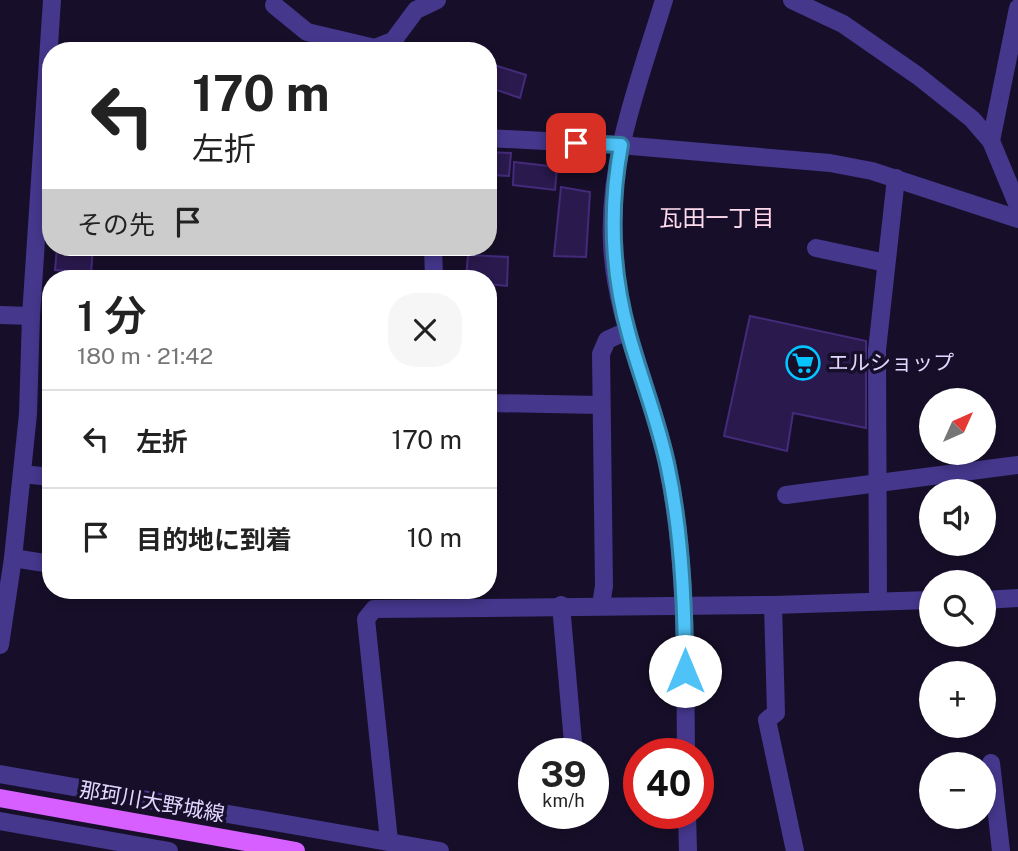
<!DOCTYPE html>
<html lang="ja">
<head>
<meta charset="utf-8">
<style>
	body { margin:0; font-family:"Public Sans","Noto Sans JP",sans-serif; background:#f6f6f6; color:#222; height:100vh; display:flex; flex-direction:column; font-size:26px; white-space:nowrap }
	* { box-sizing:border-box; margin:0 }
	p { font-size:23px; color:#767676 }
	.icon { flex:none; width:38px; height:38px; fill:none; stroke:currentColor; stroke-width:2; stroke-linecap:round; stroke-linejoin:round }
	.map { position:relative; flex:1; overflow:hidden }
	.drawer { position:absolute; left:42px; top:270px; width:455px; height:329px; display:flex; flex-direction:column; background:#fff; border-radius:28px; box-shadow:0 4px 10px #0003 }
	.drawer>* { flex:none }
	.hud { position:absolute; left:42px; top:42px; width:455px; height:214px; border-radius:28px; box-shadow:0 4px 10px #0003; background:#fff; color:#222; overflow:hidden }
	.needle { width:46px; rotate:45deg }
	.buttons { position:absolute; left:919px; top:388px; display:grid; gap:14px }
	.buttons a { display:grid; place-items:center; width:77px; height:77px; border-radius:50%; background:#fff; box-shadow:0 4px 10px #0003; font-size:35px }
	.speed { position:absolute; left:518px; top:738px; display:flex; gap:14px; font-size:35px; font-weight:700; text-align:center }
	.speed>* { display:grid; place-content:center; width:91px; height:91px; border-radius:50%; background:#fff; box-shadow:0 4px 10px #0003; line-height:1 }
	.speed small { font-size:18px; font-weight:400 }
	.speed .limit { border:10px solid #d22; background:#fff; color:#111 }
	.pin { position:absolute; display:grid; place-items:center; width:60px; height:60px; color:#fff; margin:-30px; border-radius:14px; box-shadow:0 4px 10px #0006 }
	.me { position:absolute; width:77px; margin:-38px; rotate:0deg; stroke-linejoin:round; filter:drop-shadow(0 0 5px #0008) }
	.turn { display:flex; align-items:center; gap:24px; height:147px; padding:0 35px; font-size:32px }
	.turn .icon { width:91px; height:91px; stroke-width:2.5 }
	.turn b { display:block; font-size:49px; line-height:60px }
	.then { display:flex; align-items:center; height:66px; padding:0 35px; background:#0003; gap:14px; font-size:26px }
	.round { display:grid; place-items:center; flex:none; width:74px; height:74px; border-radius:28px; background:#f6f6f6 }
	.summary { display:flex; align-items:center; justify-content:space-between; height:119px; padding:0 35px }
	h1 { font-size:42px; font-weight:600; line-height:52px }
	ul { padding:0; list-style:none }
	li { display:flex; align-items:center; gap:21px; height:98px; padding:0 35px; border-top:2px solid #e0e0e0 }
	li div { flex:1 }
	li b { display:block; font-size:26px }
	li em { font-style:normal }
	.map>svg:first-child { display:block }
</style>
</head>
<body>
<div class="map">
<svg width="1018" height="851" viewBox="0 0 1018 851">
	<rect width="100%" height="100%" fill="#170f2a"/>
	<!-- building -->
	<g fill="#2a194d" stroke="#442a7a" stroke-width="2">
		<polygon points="488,63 526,75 520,98 488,87"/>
		<polygon points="488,152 511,153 509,176 488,175"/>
		<polygon points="514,162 557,167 555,190 513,185"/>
		<polygon points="561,187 590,192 586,257 554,256"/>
		<polygon points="57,247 93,247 91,273 55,270"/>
		<polygon points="468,255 508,257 507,286 488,284 488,278 466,278"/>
		<polygon points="750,316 866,341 866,428 793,413 787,451 724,436"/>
	</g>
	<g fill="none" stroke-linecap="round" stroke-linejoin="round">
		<!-- minor -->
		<g stroke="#45378c" stroke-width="18">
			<path d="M 664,0 C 640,79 608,159 612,243 C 615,321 653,393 668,469 C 687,562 685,659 686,754"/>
			<polyline points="792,0 843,24 918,76 972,119 991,141 1018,206"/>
			<polyline points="274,5 307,32 375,48 393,41 416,10 437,0"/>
			<polyline points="488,138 620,145 830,163 872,171 1018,219"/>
			<polyline points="991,141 1018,8"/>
			<polyline points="433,247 434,278"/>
			<polyline points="816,248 886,263"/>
			<polyline points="0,315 31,316"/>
			<polyline points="488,403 601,405"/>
			<polyline points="22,474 51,477"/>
			<polyline points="786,495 1018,465"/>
			<polyline points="13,558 51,564"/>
			<polyline points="984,600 1018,598"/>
			<polyline points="878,601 877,350 896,178"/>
			<polyline points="561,605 574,754"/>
			<polyline points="601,605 604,586 601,354 607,340 627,331"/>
			<polyline points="773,605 776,713 767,720 795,851"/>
			<polyline points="0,645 13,558 28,414 31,316 52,0"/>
			<polyline points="991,763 1001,851"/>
			<polyline points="0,774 440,851"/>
			<polyline points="687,814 688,851"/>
			<polyline points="0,821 169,851"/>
			<polyline points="389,841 366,619 374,609 773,605 931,600"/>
		</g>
		<!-- major -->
		<polyline stroke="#d85fff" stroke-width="18" points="0,798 296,851"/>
	</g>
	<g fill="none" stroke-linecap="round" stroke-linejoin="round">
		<defs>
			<path id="route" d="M 576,143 L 621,145 C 609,210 611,271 629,335 C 641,379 659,423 668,468 C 682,534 685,604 685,671"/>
		</defs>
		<!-- route casing -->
		<use href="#route" stroke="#337fa1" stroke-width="18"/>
		<!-- route -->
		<use href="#route" stroke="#4fc3f7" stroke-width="12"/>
	</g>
	<!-- icons -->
	<defs>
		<symbol id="supermarket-ring" viewBox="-11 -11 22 22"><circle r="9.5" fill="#170f2a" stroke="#04c5ff" stroke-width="1.5"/><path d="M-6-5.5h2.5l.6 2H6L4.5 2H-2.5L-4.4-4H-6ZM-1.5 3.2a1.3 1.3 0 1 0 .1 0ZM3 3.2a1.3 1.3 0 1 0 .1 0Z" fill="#04c5ff"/></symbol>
	</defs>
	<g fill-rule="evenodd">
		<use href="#supermarket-ring" x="784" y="344" width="38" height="38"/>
	</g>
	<g text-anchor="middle" stroke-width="7" stroke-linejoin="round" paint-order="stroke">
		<!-- poi labels -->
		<g font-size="21" fill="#e2d8ff" stroke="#170f2a" text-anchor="start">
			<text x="828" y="370">エルショップ</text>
		</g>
		<!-- street labels -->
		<g font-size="21" fill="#e2d8ff" stroke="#170f2a">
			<text transform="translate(152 802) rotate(10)" y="7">那珂川大野城線</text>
		</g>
		<!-- neighbourhood labels -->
		<g font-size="23" fill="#ffdaed" stroke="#170f2a">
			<text x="717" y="226">瓦田一丁目</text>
		</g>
	</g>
</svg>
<div class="buttons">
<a><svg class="needle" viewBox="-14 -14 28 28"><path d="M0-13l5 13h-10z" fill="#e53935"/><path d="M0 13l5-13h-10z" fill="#767676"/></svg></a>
<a><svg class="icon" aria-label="sound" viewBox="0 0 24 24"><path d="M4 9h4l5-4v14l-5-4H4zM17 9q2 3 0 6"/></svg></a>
<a><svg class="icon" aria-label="search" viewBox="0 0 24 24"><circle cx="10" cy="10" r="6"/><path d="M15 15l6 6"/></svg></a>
<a>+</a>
<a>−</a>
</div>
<div class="speed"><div>39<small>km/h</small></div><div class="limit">40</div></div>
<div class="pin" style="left:576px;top:143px;background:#d93025"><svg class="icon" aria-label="arrive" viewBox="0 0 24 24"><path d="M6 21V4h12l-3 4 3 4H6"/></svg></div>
<svg class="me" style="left:685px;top:671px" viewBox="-20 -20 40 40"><circle r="19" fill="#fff"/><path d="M0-13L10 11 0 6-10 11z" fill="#4fc3f7"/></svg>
<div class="hud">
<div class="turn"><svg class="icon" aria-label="left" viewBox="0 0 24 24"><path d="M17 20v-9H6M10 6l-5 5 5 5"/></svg><div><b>170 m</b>左折</div></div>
<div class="then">その先<svg class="icon" aria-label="arrive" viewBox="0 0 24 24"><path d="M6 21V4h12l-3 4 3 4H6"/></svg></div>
</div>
<section class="drawer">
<div class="summary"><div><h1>1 分</h1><p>180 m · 21:42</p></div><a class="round"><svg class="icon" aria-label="close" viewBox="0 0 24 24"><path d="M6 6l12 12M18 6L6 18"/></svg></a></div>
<ul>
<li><svg class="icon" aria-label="left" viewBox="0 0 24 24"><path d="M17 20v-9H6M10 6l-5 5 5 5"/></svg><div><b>左折</b></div><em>170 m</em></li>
<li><svg class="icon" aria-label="arrive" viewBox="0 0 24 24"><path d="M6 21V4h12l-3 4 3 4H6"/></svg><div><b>目的地に到着</b></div><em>10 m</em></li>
</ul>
</section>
</div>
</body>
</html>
